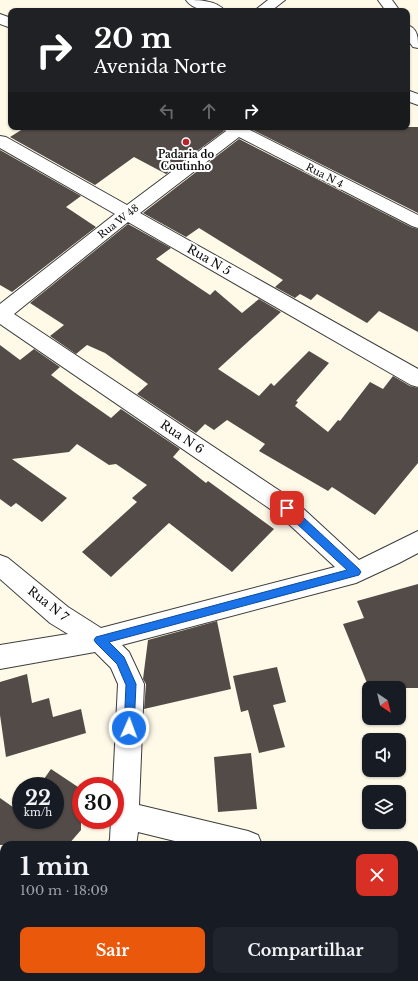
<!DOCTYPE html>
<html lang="pt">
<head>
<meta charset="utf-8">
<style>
	body { margin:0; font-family:"Libre Baskerville",serif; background:#20242c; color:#f1f3f6; height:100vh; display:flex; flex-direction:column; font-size:15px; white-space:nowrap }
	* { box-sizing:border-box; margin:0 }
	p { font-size:13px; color:#9ea1a6 }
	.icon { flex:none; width:22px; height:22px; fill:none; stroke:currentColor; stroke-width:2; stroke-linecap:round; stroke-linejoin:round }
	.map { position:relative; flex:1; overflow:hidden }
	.side { position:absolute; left:0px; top:841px; width:418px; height:140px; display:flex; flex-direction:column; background:#171b24; border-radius:12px 12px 0 0; box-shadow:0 1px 3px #0004 }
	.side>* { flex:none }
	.guide { position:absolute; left:8px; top:8px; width:402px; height:122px; border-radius:8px; box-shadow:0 1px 3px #0004; background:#202124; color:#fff; overflow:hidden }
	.needle { width:26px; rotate:145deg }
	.fabs { position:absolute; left:362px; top:681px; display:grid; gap:8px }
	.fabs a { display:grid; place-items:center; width:44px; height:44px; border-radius:8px; background:#171b24; box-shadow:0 1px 3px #0004; font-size:20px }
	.speed { position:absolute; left:12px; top:777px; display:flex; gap:8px; font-size:20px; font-weight:700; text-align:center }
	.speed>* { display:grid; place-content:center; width:52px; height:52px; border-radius:50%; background:#171b24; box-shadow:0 1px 3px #0004; line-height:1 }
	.speed small { font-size:10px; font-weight:400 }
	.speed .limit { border:6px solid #d22; background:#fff; color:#111 }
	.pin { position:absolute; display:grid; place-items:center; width:34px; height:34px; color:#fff; margin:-17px; border-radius:8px; box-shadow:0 2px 6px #0006 }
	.me { position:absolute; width:44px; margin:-22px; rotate:2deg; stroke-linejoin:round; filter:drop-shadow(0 0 3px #0008) }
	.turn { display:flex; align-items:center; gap:14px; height:84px; padding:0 20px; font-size:18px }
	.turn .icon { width:52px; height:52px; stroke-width:2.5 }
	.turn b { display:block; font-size:28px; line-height:34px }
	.lanes { display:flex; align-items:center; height:38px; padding:0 20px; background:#0003; justify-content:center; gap:20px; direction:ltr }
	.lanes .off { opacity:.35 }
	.round { display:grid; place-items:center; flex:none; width:42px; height:42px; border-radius:8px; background:#20242c }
	.headline { display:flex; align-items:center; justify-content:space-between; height:68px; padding:0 20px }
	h1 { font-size:24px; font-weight:700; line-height:30px }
	.action { display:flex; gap:8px; margin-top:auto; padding:8px 20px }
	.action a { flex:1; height:46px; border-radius:8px; background:#ea580c; color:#fff; font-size:16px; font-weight:700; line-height:46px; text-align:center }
	.action a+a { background:#20242c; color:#f1f3f6 }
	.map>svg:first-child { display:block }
</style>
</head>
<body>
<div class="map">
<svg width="418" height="981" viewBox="0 0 418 981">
	<rect width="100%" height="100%" fill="#fffae8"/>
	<!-- building -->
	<g fill="#534b47">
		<polygon points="26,127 222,127 224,131 166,174 134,157 95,185 10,137"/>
		<polygon points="247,127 418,127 418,213"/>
		<polygon points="239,139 411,227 418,229 418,332 379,311 367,323 317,294 311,300 300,294 295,298 275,287 283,280 199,228 186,237 143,213"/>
		<polygon points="0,150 81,196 66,207 96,227 12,292 0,285"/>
		<polygon points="128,224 171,248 156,259 210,295 215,290 242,313 259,299 281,312 218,369 259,396 271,383 274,386 309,351 329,363 296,401 298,402 295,406 328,432 338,420 340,421 370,382 383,389 393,376 410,386 418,388 418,463 375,515 332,487 328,491 259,451 265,444 227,420 214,430 205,424 196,433 137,394 148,384 105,353 87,345 76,354 50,336 64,325 30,303"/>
		<polygon points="0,345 20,360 34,349 60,367 51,375 74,392 111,418 121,409 180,449 173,457 206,483 208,481 274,529 232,572 169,523 111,577 82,552 137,502 132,498 147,485 116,464 109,465 77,444 69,452 12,459 67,498 42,522 16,503 11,507 0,499"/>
		<polygon points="418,584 418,688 369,688 343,624 364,618 357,601"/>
		<polygon points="217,621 231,689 144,709 146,684 143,679 148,640"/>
		<polygon points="277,667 286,702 273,705 285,747 259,753 248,710 241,712 233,676"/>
		<polygon points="27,674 32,703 49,698 53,717 81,709 86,733 6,757 0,715 0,682"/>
		<polygon points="251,753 257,809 218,812 214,757"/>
		<polygon points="51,769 81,789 81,830 68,845 0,845 0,798 20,812 21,810 21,820 55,820 55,786 39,786"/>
	</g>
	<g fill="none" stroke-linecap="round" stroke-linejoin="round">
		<defs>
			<g id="minor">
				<path d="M 186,0 C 198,0 217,0 225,11 C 213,11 194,12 186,0 Z"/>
				<polygon points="268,0 285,0 271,11 254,11"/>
				<polygon points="378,0 392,0 400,11 386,11"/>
				<polygon points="0,14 11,18 11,28 0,24"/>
				<path d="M 407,25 C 418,28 418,38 418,48 L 413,47 L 407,39 Z"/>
				<polygon points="407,90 418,94 418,105 407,101"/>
				<polygon points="223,127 244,127 418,215 418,228 412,226 239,137 140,213 418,369 418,387 411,385 128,222 14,314 295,501 359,560 418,531 418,553 399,563 356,583 122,645 129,652 144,684 139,805 248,831 258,835 262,845 191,845 138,832 136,845 108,845 110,839 111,820 115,820 115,786 113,786 118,684 111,668 95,652 0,669 0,645 68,634 50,623 0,579 0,555 8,558 68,607 101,628 335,567 279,515 0,324 0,304 115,214 0,148 0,136 6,137 127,205 226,131"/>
				<polygon points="414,972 416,981 386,981 386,977 414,977"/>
				<polygon points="58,977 89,977 87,981 56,981"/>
			</g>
		</defs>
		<!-- minor casing -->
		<use href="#minor" stroke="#3d3d3d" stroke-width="2"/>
		<!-- minor -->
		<use href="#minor" fill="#fff" fill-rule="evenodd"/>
	</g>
	<!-- route -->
	<polygon fill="#1a73e8" stroke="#114b97" points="287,504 290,505 359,569 361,572 359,575 109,642 124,657 136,684 134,728 133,732 129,733 125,732 124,728 126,685 117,664 96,643 94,640 96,637 347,570 283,511 282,508 283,505"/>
	<!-- markers -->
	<circle fill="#bc2129" stroke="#fff" stroke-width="1.5" cx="186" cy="142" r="4"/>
	<g text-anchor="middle" stroke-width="4" stroke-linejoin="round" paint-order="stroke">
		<!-- far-poi labels -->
		<g font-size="10" font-weight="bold" fill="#0a0a0a" stroke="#fff">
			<text x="186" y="158">Padaria do<tspan x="186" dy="12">Coutinho</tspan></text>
		</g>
		<!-- far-street labels -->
		<g font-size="10" fill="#0a0a0a" stroke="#fff">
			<text transform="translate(325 175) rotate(27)" y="4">Rua N 4</text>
			<text transform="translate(118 221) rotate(-38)" y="4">Rua W 48</text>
		</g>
		<!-- street labels -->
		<g font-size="12" fill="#0a0a0a" stroke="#fff">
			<text transform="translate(209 260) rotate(30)" y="4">Rua N 5</text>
			<text transform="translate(182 437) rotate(34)" y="4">Rua N 6</text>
			<text transform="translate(48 604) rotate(38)" y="4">Rua N 7</text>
		</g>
	</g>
</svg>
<div class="fabs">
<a><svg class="needle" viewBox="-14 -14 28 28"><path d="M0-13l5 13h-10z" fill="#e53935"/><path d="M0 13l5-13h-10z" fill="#9ea1a6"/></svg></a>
<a><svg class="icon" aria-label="sound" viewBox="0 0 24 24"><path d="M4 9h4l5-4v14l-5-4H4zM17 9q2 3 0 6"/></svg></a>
<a><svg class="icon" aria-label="layers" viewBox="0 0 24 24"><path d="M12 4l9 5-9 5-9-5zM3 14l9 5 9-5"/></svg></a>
</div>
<div class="speed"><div>22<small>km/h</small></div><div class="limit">30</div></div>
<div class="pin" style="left:287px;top:508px;background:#d93025"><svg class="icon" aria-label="arrive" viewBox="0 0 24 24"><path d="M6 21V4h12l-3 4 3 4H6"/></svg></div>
<svg class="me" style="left:129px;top:728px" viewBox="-20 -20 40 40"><circle r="17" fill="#1a73e8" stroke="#fff" stroke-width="3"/><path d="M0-11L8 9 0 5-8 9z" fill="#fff"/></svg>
<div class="guide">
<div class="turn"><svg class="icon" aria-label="right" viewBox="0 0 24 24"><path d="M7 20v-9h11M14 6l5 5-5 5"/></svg><div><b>20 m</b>Avenida Norte</div></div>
<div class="lanes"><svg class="icon off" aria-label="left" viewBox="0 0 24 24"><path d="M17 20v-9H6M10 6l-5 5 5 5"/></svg><svg class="icon off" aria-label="ahead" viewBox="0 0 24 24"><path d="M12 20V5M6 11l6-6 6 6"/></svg><svg class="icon" aria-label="right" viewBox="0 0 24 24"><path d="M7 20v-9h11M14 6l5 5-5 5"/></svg></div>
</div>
<section class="side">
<div class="headline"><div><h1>1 min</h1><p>100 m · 18:09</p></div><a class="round" style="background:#d93025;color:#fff"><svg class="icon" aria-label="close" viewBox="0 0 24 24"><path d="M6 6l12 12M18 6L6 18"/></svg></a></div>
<div class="action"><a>Sair</a><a>Compartilhar</a></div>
</section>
</div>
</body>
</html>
